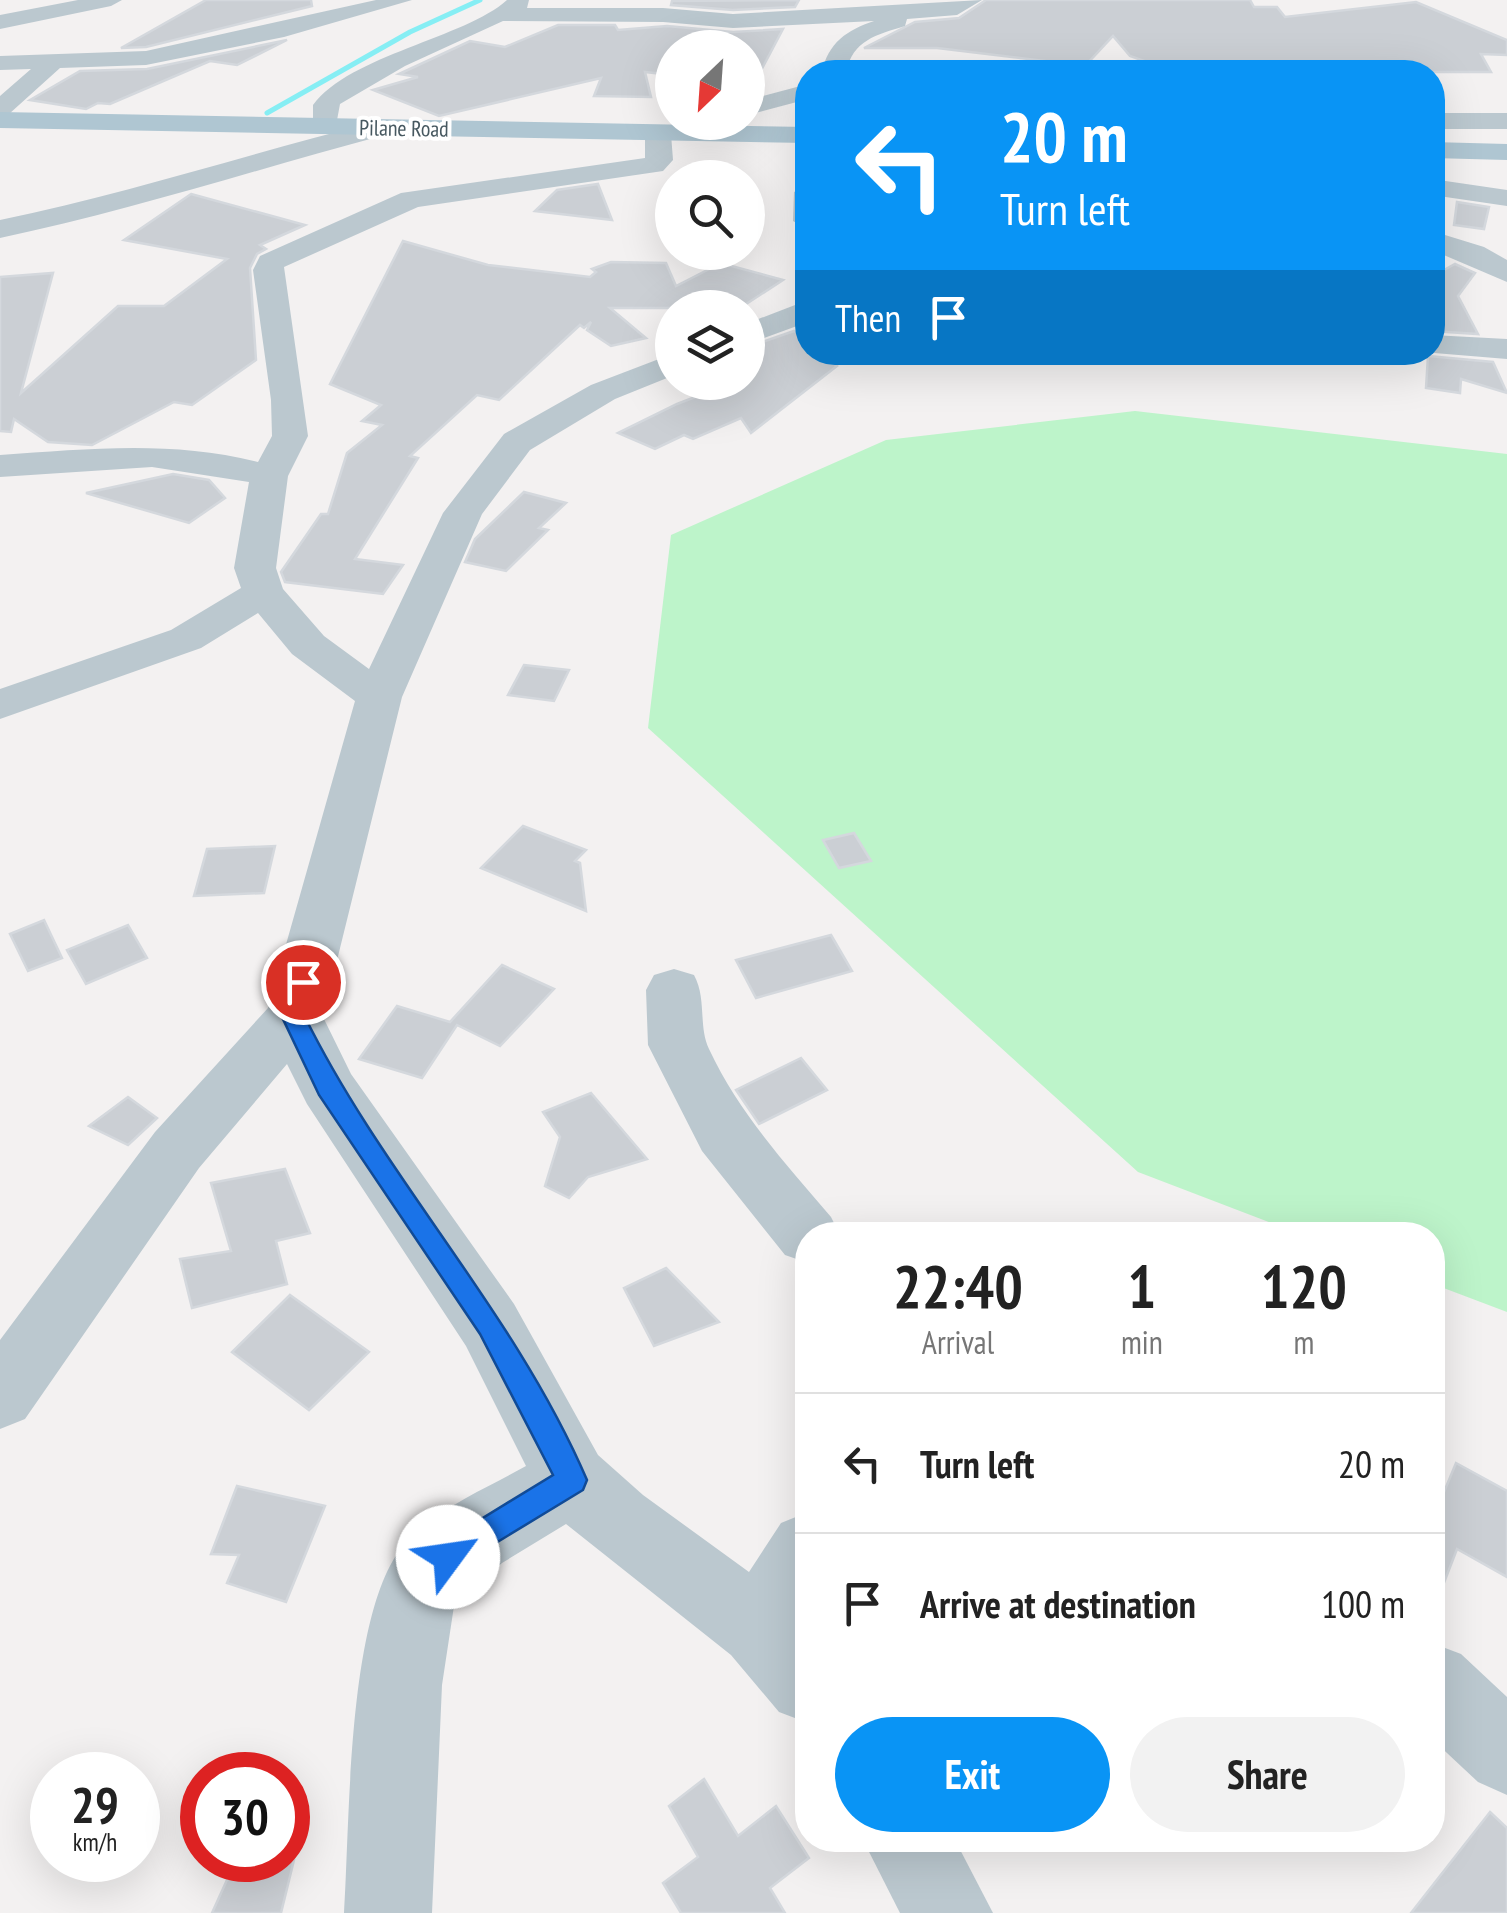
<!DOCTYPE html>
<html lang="en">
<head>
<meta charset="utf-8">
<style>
	body { margin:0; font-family:"PT Sans Narrow",sans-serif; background:#f2f2f2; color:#222; height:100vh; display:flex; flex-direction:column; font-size:38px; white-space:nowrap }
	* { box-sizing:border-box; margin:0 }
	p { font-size:32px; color:#767676 }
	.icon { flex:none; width:55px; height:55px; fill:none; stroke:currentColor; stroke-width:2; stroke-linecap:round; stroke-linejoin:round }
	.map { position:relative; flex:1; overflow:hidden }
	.panel { position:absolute; left:795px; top:1222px; width:650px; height:630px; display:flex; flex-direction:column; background:#fff; border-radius:40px; box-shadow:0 10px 40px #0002 }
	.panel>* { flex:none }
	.banner { position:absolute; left:795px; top:60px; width:650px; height:305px; border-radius:40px; box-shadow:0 10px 40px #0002; background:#0994f5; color:#fff; overflow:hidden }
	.needle { width:65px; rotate:205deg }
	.controls { position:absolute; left:655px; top:30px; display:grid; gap:20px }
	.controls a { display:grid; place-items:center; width:110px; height:110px; border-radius:50%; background:#fff; box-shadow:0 10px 40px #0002; font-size:50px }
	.speed { position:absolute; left:30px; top:1752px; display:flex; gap:20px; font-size:50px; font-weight:700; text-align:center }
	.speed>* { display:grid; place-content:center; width:130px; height:130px; border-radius:50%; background:#fff; box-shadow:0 10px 40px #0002; line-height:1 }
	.speed small { font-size:25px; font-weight:400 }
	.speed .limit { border:15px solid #d22; background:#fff; color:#111 }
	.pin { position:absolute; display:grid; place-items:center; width:85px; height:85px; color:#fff; margin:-42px; border:5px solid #fff; border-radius:50%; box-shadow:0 2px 10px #0007 }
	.me { position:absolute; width:110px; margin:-55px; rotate:59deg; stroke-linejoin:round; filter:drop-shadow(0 0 8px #0008) }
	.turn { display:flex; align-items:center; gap:35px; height:210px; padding:0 40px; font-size:45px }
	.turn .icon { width:130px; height:130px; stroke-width:2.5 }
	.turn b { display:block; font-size:70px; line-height:85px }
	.then { display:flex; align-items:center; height:95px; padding:0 40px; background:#0003; gap:20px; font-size:38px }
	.eta { display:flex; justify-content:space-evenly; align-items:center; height:170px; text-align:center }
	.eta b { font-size:60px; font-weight:700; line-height:70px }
	.primary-button { display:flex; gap:20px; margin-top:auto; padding:20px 40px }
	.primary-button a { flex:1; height:115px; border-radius:60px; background:#0994f5; color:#fff; font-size:40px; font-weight:700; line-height:115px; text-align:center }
	.primary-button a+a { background:#f2f2f2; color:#222 }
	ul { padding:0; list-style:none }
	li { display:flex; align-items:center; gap:30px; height:140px; padding:0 40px; border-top:2px solid #e0e0e0 }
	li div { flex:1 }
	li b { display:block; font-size:38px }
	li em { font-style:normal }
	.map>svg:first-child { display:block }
</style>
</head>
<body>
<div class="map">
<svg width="1507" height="1913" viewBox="0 0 1507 1913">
	<rect width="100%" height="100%" fill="#f3f1f1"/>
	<!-- green -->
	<polygon fill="#bdf4ca" points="1135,411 1507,454 1507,1312 1433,1284 1432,1235 1303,1235 1138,1172 648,728 671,535 886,440"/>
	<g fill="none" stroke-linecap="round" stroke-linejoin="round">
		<!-- stream -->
		<polyline stroke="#86eef4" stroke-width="5" points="267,113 410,32 480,0"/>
	</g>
	<!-- building -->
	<g fill="#cbcfd4" stroke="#d4d8dd" stroke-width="2.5">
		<polygon points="206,0 311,0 312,6 146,47 121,48"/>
		<polygon points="799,0 795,7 733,10 671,5 672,1"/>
		<polygon points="986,0 1250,0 1254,7 1277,7 1285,17 1416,2 1507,40 1507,55 1481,54 1491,72 1256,72 1252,63 1158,66 1130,56 1113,36 1085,66 937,48 864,48 915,22 959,18"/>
		<polygon points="558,25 615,25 618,30 667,26 733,32 783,29 748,95 748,48 672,48 672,75 645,72 651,97 594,96 601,78 439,116 373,90 418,77 399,74 470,41 505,47"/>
		<polygon points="287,40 237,65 210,61 110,104 98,103 86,109 30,100 80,71 147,69"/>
		<polygon points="598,184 612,220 535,211 557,190"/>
		<polygon points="191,194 305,225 260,245 266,249 257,254 250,268 256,360 192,405 174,402 92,445 48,442 14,419 11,432 0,431 0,277 53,273 21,393 118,306 164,306 227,259 124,240"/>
		<polygon points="1457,202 1489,207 1484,229 1454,225"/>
		<polygon points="403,241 488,265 590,277 596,272 592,269 611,262 666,263 676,286 721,263 783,280 740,308 610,308 646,338 611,346 587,330 591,322 584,328 580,325 499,400 477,395 410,456 418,458 355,559 403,565 383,594 285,582 281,572 321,514 328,514 347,453 382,425 362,421 381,405 330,384"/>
		<polygon points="1432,254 1444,270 1455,264 1475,273 1458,296 1478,334 1432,331"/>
		<polygon points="794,331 808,341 808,352 820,352 837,366 751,433 741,418 693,439 684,435 655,449 618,433 677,404 734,382 748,382 748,347"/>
		<polygon points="1428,356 1493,362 1507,393 1461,379 1460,393 1426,388"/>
		<polygon points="173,474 209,480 225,498 189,523 86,493"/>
		<polygon points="524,492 566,503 539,528 548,530 506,571 465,562 475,539"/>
		<polygon points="524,665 569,670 554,701 508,695"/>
		<polygon points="523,826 586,850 575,861 580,863 586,911 481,868"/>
		<polygon points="854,833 871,861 839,868 823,840"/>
		<polygon points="275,846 264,893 194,896 207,849"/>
		<polygon points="44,920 62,958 28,971 10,934"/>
		<polygon points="128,925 147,958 86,984 67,950"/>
		<polygon points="831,935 852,971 756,998 736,960"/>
		<polygon points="502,965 554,989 500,1046 457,1025 422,1078 359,1059 397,1006 450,1022"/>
		<polygon points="801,1058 827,1090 759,1124 736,1090"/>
		<polygon points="591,1093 647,1159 588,1177 569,1198 545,1186 560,1137 543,1112"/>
		<polygon points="128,1097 157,1118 128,1145 89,1126"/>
		<polygon points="285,1169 310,1233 276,1241 287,1284 192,1308 180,1259 231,1251 211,1183"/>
		<polygon points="666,1268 719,1322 654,1346 624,1288"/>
		<polygon points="290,1295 369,1352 309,1410 232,1352"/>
		<polygon points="1456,1463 1507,1491 1507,1577 1457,1549 1435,1606 1432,1521"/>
		<polygon points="237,1486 325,1506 286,1602 227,1583 239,1555 211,1554"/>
		<polygon points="704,1779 738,1836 776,1806 809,1858 770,1888 785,1913 681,1913 663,1883 698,1857 669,1806"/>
		<polygon points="1490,1812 1507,1828 1507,1913 1411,1913"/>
		<polygon points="236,1860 294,1860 281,1913 212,1913"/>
	</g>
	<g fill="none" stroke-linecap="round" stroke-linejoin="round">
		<!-- minor -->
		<g fill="#bbc8cf" fill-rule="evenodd">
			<polygon points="78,0 122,0 111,6 0,29 0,15"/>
			<polygon points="376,0 412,0 284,37 146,65 60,68 9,114 0,117 0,96 31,69 0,70 0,56 146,51"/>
			<path d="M 507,0 L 529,0 L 527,8 L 663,8 L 733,14 L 982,0 L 957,15 L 907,19 L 905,26 C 876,35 853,40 846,72 L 822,72 C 828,43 847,30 874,21 L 733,28 L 663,22 L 503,21 L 405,66 L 340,104 L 335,131 L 326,134 L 313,126 L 313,105 C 350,55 465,38 507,0 Z"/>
			<polygon points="808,84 808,99 748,115 748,100"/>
			<rect x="1432" y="113" width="75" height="16"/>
			<path d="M 372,123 L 381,126 L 385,131 L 381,136 C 254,170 129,211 0,238 L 0,220 C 126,194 247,154 372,123 Z"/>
			<path d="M 658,126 L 671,134 L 673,160 L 663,171 L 418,207 L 284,267 L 308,436 L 288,476 L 276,568 L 283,589 L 324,636 L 369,669 L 443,513 L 504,434 L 591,385 L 672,354 L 672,376 L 615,399 L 530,450 L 482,514 L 402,697 L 323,1017 L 351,1074 L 514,1304 L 598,1455 L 643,1495 L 749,1572 L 781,1523 L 808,1512 L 808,1723 L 779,1712 L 731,1655 L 566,1524 L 502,1563 L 454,1606 L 442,1685 L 432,1913 L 344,1913 C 350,1821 347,1624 399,1551 C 428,1512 485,1489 526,1466 L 466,1346 L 307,1104 L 287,1064 L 199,1168 L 25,1419 L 0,1429 L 0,1340 L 155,1132 L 268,1008 L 355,701 L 292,654 L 258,613 L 201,648 L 0,719 L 0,689 L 171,630 L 241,588 L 234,568 L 249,482 L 152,467 L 0,477 L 0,455 C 88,449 171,440 258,462 L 272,436 L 271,400 L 253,270 L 260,256 L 401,193 L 645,158 L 645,134 Z"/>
			<polygon points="1432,179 1507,190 1507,206 1432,195"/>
			<polygon points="808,184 808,230 793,221 794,192"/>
			<polygon points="1432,231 1484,247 1507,260 1507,282 1432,250"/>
			<polygon points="808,300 808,322 748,344 748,323"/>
			<polygon points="1432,335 1507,339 1507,359 1422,352 1432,352"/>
			<path d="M 674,969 L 694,975 C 707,999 698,1026 709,1049 C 739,1113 785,1163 831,1217 L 840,1235 L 808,1235 L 808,1263 L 785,1255 L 702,1151 L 648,1045 L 646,990 L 654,975 Z"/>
			<polygon points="1432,1643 1461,1654 1507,1697 1507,1795 1478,1782 1432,1739"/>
			<polygon points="863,1840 955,1840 993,1913 900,1913"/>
		</g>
		<!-- major -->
		<g fill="#afc6d2" fill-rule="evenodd">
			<polygon points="0,112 808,127 808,143 0,128"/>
			<polygon points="1432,142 1507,144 1507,160 1432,158"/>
		</g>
	</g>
	<!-- route -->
	<path fill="#1a73e8" stroke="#114b97" stroke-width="2.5" d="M 303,973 L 315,982 L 305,1017 C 385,1179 515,1312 587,1480 L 583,1490 L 448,1572 L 437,1568 L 432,1557 L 437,1546 L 553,1475 L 480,1334 L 319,1095 L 282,1017 L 291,982 Z"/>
	<g text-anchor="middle" stroke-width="8" stroke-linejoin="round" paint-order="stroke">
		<!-- far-street labels -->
		<g font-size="22" fill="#475860" stroke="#fff">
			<text transform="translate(404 128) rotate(1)" y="8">Pilane Road</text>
		</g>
	</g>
</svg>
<div class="controls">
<a><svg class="needle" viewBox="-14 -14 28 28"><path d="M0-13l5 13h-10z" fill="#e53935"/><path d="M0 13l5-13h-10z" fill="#767676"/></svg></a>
<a><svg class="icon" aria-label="search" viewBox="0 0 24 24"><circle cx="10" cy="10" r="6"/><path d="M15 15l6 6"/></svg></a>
<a><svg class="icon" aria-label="layers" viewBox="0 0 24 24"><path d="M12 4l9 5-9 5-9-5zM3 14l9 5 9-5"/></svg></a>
</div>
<div class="speed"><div>29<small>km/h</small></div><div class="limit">30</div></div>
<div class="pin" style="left:303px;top:982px;background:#d93025"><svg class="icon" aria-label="arrive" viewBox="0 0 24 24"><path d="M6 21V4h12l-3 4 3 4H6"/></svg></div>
<svg class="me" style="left:448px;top:1557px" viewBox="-20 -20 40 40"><circle r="19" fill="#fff"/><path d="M0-13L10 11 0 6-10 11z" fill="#1a73e8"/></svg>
<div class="banner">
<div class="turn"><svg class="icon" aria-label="left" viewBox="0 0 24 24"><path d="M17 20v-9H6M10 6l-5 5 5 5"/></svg><div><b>20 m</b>Turn left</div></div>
<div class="then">Then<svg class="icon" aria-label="arrive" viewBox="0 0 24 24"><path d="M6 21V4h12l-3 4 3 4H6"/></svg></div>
</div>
<section class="panel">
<div class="eta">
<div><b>22:40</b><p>Arrival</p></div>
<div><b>1</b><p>min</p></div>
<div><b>120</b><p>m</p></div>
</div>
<ul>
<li><svg class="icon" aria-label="left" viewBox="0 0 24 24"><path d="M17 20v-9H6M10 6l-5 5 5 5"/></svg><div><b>Turn left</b></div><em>20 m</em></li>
<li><svg class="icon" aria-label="arrive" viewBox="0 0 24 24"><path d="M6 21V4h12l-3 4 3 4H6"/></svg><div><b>Arrive at destination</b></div><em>100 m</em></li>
</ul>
<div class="primary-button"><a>Exit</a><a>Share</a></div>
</section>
</div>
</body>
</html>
